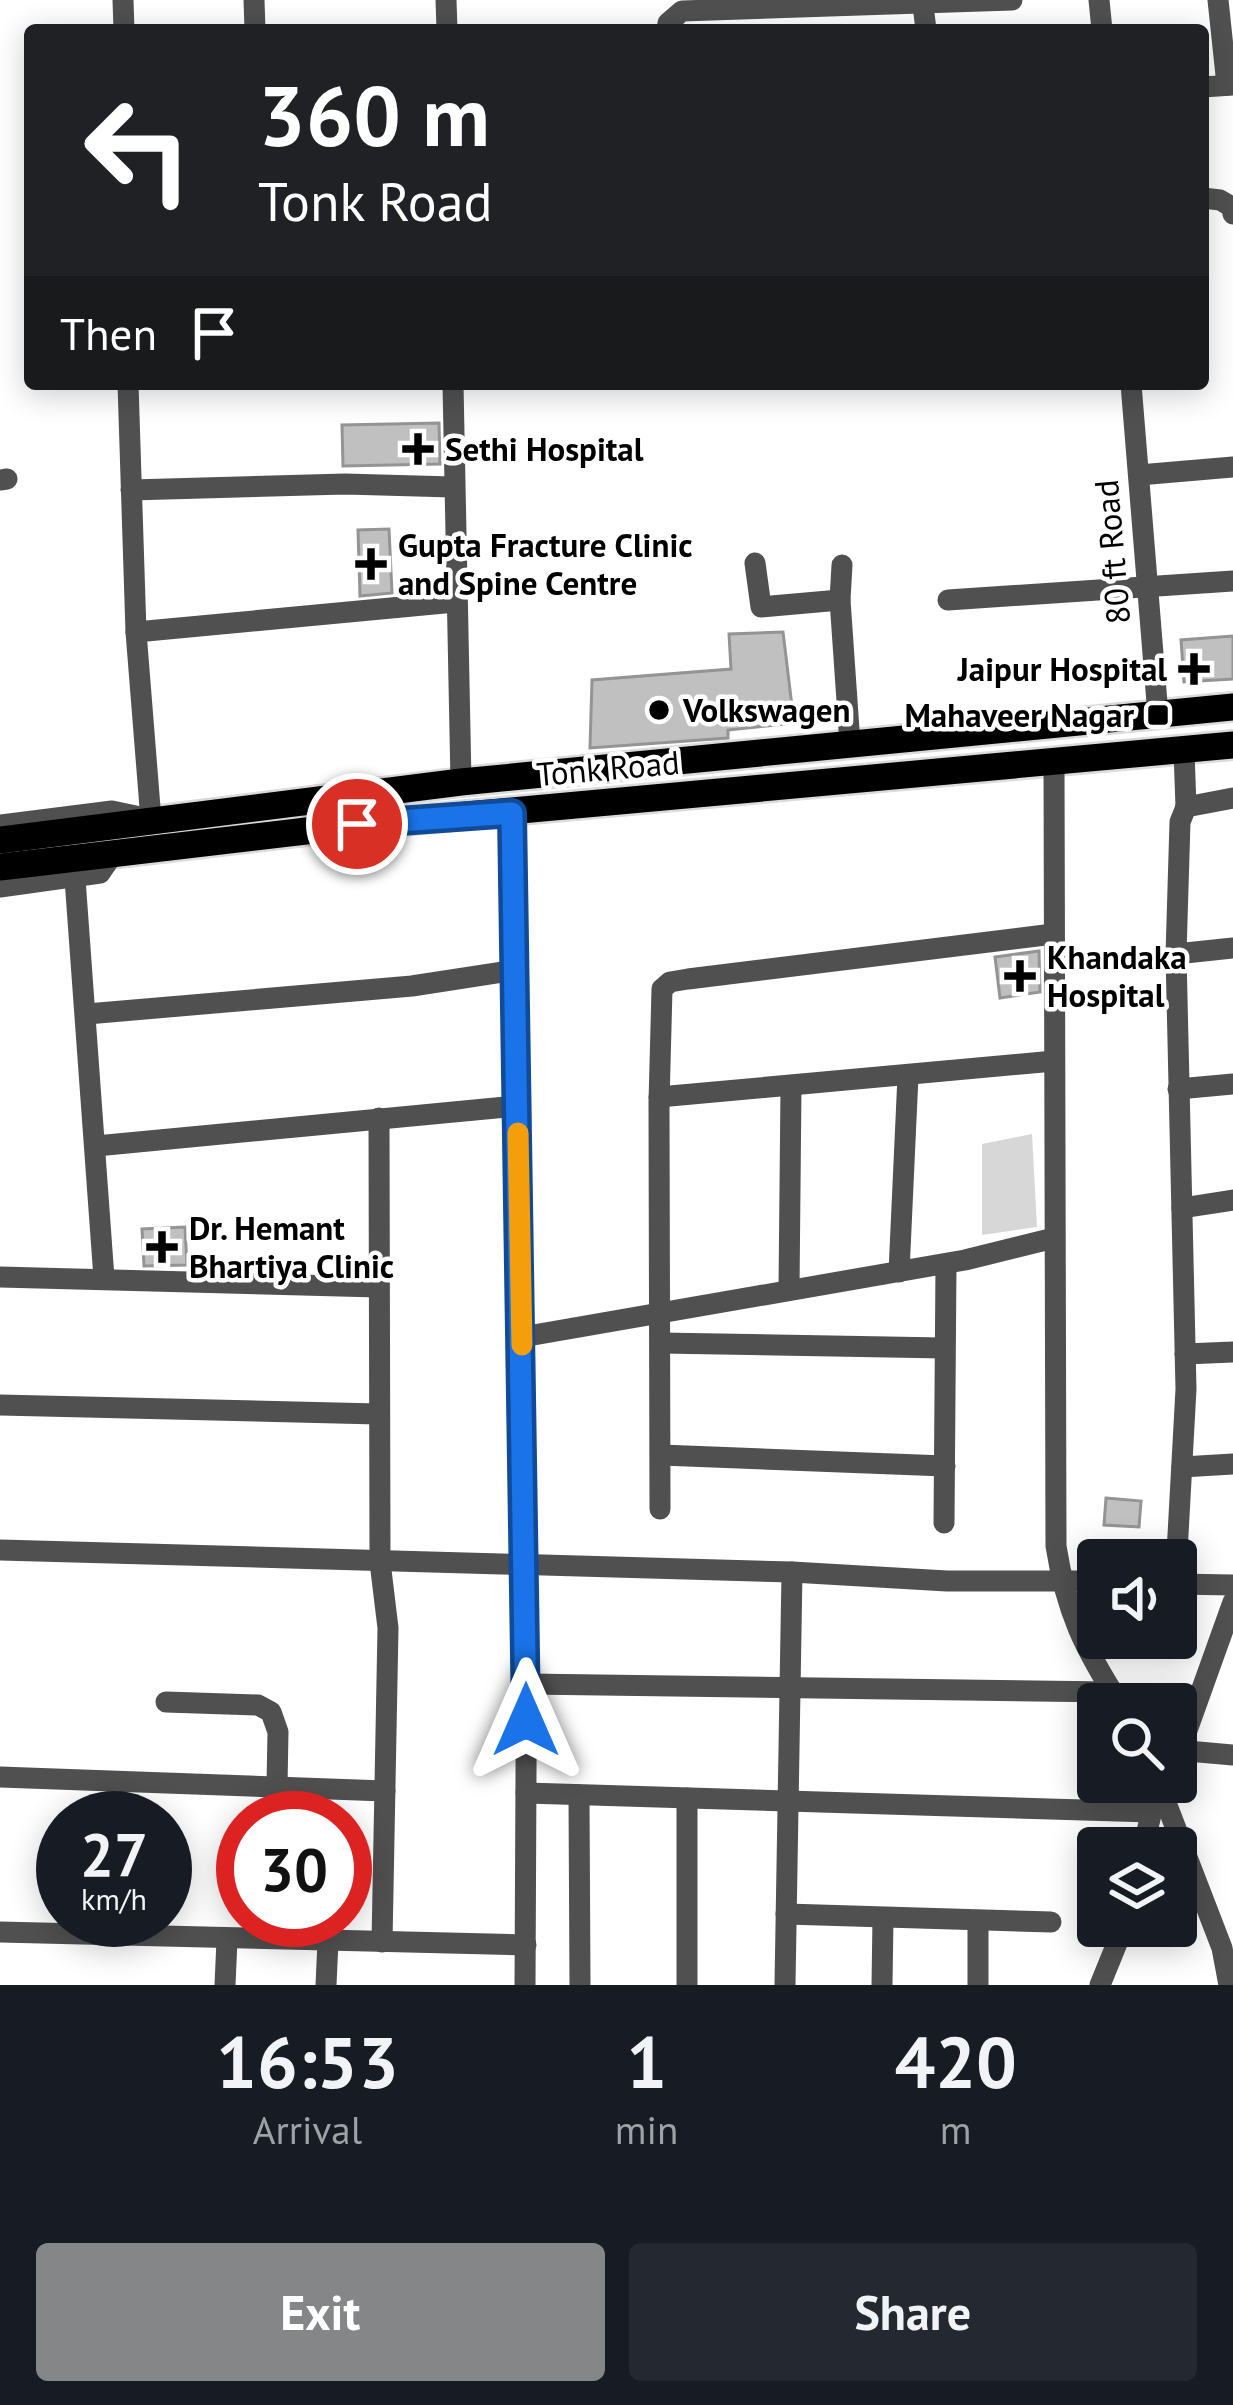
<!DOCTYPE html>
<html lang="en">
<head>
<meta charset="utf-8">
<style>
	body { margin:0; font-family:"PT Sans",sans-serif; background:#242831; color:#f1f3f6; height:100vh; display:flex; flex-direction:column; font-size:45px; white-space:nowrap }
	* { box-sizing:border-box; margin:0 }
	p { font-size:39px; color:#9ea1a6 }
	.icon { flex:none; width:66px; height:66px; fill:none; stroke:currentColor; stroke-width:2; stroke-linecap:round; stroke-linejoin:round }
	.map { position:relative; height:1985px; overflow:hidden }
	.side { display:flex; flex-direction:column; background:#171b24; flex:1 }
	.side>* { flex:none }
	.top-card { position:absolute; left:24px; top:24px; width:1185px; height:366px; border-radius:12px; box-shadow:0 6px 30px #0003; background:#202124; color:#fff; overflow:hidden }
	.fabs { position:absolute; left:1077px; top:1539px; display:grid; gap:24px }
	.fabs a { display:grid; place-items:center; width:120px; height:120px; border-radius:12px; background:#171b24; box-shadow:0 6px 30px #0003; font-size:60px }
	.speed { position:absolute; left:36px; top:1791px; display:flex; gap:24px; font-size:60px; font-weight:700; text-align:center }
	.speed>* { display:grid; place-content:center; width:156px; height:156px; border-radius:50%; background:#171b24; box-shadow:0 6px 30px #0003; line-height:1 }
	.speed small { font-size:30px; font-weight:400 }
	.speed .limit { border:18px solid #d22; background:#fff; color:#111 }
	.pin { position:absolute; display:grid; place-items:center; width:102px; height:102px; color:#fff; margin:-51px; border:6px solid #fff; border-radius:50%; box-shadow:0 3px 12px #0007 }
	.me { position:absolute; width:132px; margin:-66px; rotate:0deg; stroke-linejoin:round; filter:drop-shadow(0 0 9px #0008) }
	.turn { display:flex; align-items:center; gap:42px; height:252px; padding:0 36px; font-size:54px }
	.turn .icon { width:156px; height:156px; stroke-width:2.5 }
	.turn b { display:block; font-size:84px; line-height:102px }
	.then { display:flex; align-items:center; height:114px; padding:0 36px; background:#0003; gap:24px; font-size:45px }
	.eta { display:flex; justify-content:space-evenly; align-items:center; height:204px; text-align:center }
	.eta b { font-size:72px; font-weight:600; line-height:84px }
	.action { display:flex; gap:24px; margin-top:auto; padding:24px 36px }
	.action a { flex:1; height:138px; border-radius:12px; background:#858687; color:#fff; font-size:48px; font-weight:600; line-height:138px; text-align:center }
	.action a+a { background:#242831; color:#f1f3f6 }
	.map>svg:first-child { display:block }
</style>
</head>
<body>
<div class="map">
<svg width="1233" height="1985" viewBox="0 0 1233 1985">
	<rect width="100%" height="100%" fill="#fff"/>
	<!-- green -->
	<polygon fill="#d7d7d7" points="1032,1134 1037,1227 982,1235 982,1144"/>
	<!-- building -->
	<g fill="#c0c0c0" stroke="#949494" stroke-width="3">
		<polygon points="439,423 440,464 343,466 342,425"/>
		<polygon points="389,529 392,593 360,596 358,530"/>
		<polygon points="783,632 794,723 728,730 728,738 590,748 592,680 731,669 729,634"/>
		<polygon points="1233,636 1233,679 1184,682 1181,640"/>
		<polygon points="1039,951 1040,992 1000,998 995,957"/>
		<polygon points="185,1227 187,1265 144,1266 142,1229"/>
		<polygon points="1106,1498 1141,1501 1139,1527 1104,1525"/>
	</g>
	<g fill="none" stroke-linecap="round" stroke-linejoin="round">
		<defs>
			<g id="major">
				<polyline points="0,840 461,782 1233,707"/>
				<polyline points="0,867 357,825 1233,745"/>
			</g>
		</defs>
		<!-- major casing -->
		<use href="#major" stroke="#dbdbdb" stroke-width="32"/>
		<!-- minor -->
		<g stroke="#505050" stroke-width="21">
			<polyline points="123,0 124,30"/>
			<polyline points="254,0 255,30"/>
			<polyline points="446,0 447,30"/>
			<polyline points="1099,0 1102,30"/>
			<polyline points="1218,0 1227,85"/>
			<polyline points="923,5 926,30"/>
			<polyline points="667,30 668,23 682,11 1012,0"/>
			<polyline points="1203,87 1233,85"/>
			<polyline points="1203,198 1220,200 1232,207 1233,214"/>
			<polyline points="128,384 136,632 151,820"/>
			<polyline points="453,384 461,782"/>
			<polyline points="1131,384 1158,715"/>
			<polyline points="1139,475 1233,467"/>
			<polyline points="0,480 7,479"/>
			<polyline points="131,490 345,484 453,487"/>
			<polyline points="755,563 761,607 840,600 850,744"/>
			<polyline points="840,600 842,565"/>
			<polyline points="948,600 1233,581"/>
			<polyline points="136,632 455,602"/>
			<polyline points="1184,751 1186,807"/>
			<path d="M 1054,763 L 1056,1546 C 1066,1611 1084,1648 1120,1704"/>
			<polyline points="512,813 527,1566 525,1985"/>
			<polyline points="0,825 112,811 145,818"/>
			<polyline points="75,879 104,1278"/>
			<polyline points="0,887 100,873 113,854"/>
			<polyline points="1176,954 1233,948"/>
			<polyline points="87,1014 412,986 515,970"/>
			<polyline points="1178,1089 1233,1084"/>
			<polyline points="659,1097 1054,1061"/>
			<polyline points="379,1118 380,1562 388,1628 382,1942"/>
			<polyline points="96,1146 517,1106"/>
			<polyline points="1182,1208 1233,1200"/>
			<polyline points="899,1272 908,1076"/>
			<polyline points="0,1277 378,1287"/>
			<polyline points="789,1290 791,1086"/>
			<polyline points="522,1337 965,1260 1054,1238"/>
			<polyline points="661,1343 944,1348"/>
			<polyline points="1185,1354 1233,1352"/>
			<polyline points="0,1405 378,1414"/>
			<polyline points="661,1455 945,1466"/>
			<polyline points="1182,1467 1233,1464"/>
			<polyline points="660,1509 659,1103 662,989 670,982 688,979 1053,934"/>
			<polyline points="944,1523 946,1264"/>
			<polyline points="0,1550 792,1572 947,1581 1098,1581"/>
			<polyline points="1176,1571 1186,1389 1176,954 1180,822 1186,807 1233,798"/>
			<polyline points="1176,1584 1233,1585"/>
			<polyline points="527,1684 1112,1692"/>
			<polyline points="166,1702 258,1705 271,1712 278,1732 277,1786"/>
			<polyline points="1176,1750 1233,1755"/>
			<polyline points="1180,1750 1233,1602"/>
			<polyline points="0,1777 385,1791"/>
			<polyline points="1158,1782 1222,1948 1229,1985"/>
			<polyline points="526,1793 1151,1812"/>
			<polyline points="579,1795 580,1985"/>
			<polyline points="687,1798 687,1985"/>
			<polyline points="1143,1848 1154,1802"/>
			<polyline points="786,1914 1051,1922"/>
			<polyline points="978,1921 978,1985"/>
			<polyline points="0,1932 526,1945"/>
			<polyline points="225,1985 227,1940"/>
			<polyline points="326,1985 328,1941"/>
			<polyline points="785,1985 792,1572"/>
			<polyline points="882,1985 883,1918"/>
			<polyline points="1100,1985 1124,1926"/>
		</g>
		<!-- major -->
		<use href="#major" stroke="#000" stroke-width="27"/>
	</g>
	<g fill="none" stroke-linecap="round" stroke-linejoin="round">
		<defs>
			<polyline id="route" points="357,824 512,813 526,1720"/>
		</defs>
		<!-- route casing -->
		<use href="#route" stroke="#114b97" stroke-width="30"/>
		<!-- route -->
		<use href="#route" stroke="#1a73e8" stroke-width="21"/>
		<!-- slow -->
		<polyline stroke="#f59e0b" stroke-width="21" points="518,1133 522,1345"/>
	</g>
	<!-- markers -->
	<g fill="#000" stroke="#fff" stroke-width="4.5">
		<path d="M412 431h12v12h12v12h-12v12h-12v-12h-12v-12h12z"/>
		<path d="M365 546h12v12h12v12h-12v12h-12v-12h-12v-12h12z"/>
		<path d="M1188 651h12v12h12v12h-12v12h-12v-12h-12v-12h12z"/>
		<circle cx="659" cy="710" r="12"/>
		<rect x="1146" y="703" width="24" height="24" rx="6"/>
		<path d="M1014 958h12v12h12v12h-12v12h-12v-12h-12v-12h12z"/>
		<path d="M156 1229h12v12h12v12h-12v12h-12v-12h-12v-12h12z"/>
	</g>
	<g text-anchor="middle" stroke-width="9" stroke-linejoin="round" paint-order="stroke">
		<!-- poi labels -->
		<g font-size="33" font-weight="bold" fill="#000" stroke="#fff" text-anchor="start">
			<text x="445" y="461">Sethi Hospital</text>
			<text x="398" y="557">Gupta Fracture Clinic<tspan x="398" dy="38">and Spine Centre</tspan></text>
			<text x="1167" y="681" text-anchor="end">Jaipur Hospital</text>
			<text x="683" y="722">Volkswagen</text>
			<text x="1134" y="727" text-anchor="end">Mahaveer Nagar</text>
			<text x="1047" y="969">Khandaka<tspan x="1047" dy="38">Hospital</tspan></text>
			<text x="189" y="1240">Dr. Hemant<tspan x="189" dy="38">Bhartiya Clinic</tspan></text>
		</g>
		<!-- street labels -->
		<g font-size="33" fill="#000" stroke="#fff">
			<text transform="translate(1112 552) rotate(-95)" y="12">80 ft Road</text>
			<text transform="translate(608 768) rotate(-5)" y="12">Tonk Road</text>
		</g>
	</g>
</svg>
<div class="fabs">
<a><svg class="icon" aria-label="sound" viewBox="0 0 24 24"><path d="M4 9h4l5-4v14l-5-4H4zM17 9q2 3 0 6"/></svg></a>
<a><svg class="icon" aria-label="search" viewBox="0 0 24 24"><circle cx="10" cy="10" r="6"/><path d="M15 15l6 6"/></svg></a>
<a><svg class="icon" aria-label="layers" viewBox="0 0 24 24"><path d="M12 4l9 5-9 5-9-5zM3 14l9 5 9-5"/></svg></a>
</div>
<div class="speed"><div>27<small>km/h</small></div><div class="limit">30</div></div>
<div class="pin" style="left:357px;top:824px;background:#d93025"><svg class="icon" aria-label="arrive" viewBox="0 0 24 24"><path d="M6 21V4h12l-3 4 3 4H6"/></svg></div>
<svg class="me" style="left:526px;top:1720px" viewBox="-20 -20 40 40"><path d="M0-17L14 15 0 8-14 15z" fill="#1a73e8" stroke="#fff" stroke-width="4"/></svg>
<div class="top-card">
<div class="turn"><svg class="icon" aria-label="left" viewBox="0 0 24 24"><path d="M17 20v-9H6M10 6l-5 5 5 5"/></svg><div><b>360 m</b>Tonk Road</div></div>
<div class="then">Then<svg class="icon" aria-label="arrive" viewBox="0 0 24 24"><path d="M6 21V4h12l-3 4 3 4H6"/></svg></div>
</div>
</div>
<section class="side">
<div class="eta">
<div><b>16:53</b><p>Arrival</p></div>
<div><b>1</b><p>min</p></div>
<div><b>420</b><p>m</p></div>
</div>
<div class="action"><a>Exit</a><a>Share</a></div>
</section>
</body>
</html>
